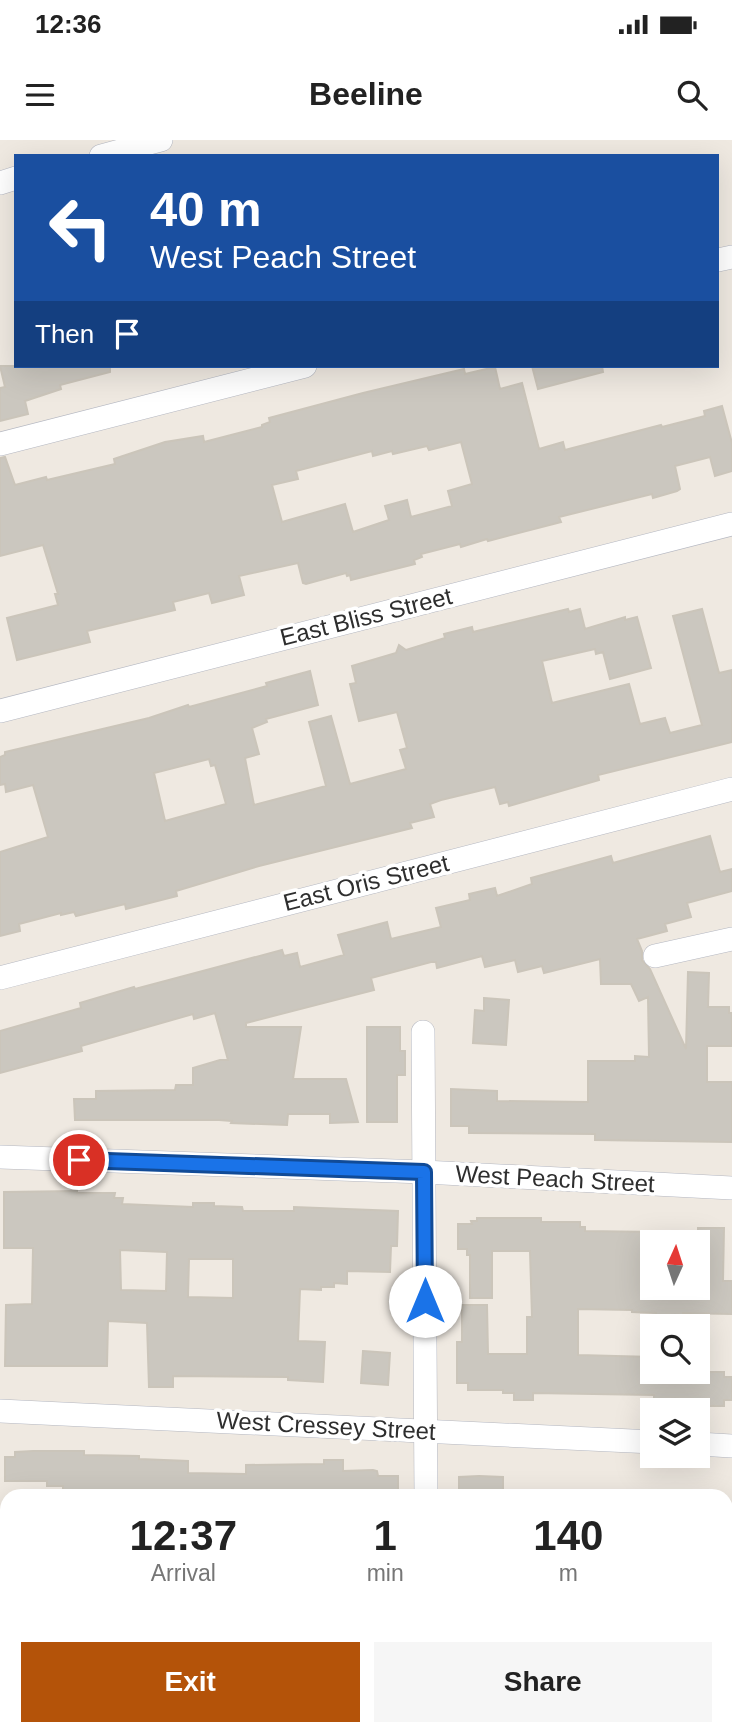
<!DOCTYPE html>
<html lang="en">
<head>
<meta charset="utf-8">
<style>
	body { margin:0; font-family:Helvetica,sans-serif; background:#f6f6f6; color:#222; height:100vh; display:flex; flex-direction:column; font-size:26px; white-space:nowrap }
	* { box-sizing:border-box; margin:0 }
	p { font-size:23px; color:#767676 }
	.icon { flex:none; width:38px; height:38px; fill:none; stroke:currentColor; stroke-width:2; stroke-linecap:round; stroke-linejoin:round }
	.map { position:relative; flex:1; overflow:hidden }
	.panel { position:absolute; left:0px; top:1349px; width:733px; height:247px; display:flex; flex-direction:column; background:#fff; border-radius:21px 21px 0 0; box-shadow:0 7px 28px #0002 }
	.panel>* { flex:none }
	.hud { position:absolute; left:14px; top:14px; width:705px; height:214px; border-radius:0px; box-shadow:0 7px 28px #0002; background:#1a4fa0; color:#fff; overflow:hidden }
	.needle { width:46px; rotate:3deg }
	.controls { position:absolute; left:640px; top:1090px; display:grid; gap:14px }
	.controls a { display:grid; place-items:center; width:70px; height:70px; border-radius:0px; background:#fff; box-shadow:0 7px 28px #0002; font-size:35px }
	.pin { position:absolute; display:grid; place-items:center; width:60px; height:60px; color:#fff; margin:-30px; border:4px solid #fff; border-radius:50%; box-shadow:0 2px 7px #0007 }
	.me { position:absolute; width:77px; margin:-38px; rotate:0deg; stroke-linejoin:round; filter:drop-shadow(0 0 5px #0008) }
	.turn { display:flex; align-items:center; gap:24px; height:147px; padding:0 21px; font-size:32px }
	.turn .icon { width:91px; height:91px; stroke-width:2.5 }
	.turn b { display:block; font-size:49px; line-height:60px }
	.then { display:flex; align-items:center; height:66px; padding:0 21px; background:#0003; gap:14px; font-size:26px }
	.eta { display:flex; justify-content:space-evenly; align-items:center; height:119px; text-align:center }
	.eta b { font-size:42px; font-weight:600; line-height:49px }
	.primary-button { display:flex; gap:14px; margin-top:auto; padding:14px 21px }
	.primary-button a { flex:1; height:80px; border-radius:0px; background:#b45309; color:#fff; font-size:28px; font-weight:600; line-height:80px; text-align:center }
	.primary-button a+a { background:#f6f6f6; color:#222 }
	.status { display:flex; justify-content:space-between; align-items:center; height:49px; padding:0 35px; background:#fff; direction:ltr }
	.status svg { height:19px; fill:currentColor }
	header { display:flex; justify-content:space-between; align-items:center; height:91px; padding:0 21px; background:#fff; font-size:32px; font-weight:600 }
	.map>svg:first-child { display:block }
</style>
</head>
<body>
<div class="status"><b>12:36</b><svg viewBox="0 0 49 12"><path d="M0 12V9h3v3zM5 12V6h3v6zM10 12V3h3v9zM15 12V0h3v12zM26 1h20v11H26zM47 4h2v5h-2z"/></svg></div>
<header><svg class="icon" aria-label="menu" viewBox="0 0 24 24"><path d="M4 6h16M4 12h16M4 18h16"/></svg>Beeline<svg class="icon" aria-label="search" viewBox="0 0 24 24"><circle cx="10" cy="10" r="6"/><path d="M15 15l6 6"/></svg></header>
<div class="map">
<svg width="732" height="1595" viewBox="0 0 732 1595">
	<rect width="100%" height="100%" fill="#efe9e1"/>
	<!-- building -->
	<g fill="#cbc7bf" stroke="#cbc5ba" stroke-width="2" fill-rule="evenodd">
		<polygon points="0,226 110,226 110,232 60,245 61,249 25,261 28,274 0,281 0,248 5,247"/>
		<polygon points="532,226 602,226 603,232 538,249"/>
		<path d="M 495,227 L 500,249 L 522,243 L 539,309 L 563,302 L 565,310 L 661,285 L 662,287 L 705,276 L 704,271 L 722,266 L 732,303 L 732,331 L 715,336 L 710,317 L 675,326 L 680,349 L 677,351 L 653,358 L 652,354 L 559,377 L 561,382 L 488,401 L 487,399 L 461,407 L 460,404 L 421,414 L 422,417 L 414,420 L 415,424 L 351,440 L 350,435 L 347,436 L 346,433 L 306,444 L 303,443 L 298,423 L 239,436 L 244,455 L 212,463 L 209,453 L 173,462 L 175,470 L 87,491 L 90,502 L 17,520 L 7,478 L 58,465 L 55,454 L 58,454 L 43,405 L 0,416 L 0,318 L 5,317 L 15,345 L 46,337 L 47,340 L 115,324 L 114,319 L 165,302 L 203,296 L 204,302 L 262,287 L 262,285 L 270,282 L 269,278 L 363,253 L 464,229 L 465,234 ZM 461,302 L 472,344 L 448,351 L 452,366 L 411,377 L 407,360 L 385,366 L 389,380 L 353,392 L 345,364 L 282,382 L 272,345 L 298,339 L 296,331 L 372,311 L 373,316 L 392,311 L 393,314 L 427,306 L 429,310 Z"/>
		<path d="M 568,469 L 569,472 L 580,469 L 585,489 L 625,477 L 625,480 L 637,477 L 651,528 L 610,539 L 603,512 L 596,514 L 595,509 L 542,521 L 552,563 L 629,544 L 640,584 L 665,578 L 670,593 L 702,585 L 673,476 L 702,469 L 719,533 L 732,530 L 732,602 L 598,635 L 599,640 L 509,666 L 508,662 L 500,664 L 495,647 L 441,660 L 430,664 L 434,677 L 410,683 L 412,688 L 259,726 L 176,751 L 177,756 L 126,769 L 125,764 L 76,776 L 74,772 L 61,775 L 61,773 L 19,784 L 20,791 L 0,796 L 0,712 L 48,697 L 33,645 L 6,652 L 5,644 L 0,645 L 0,617 L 5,615 L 5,612 L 149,578 L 188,565 L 189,567 L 267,546 L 266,543 L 310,531 L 318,565 L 266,579 L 267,582 L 252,588 L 259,614 L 245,618 L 254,665 L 326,646 L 309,582 L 331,576 L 350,644 L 406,629 L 400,610 L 407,608 L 397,572 L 359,581 L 350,544 L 356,543 L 352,526 L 396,513 L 399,505 L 406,510 L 445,498 L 444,494 L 472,487 L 473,492 ZM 209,619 L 211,626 L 215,625 L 226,664 L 165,681 L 154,633 Z"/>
		<polygon points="710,696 720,732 732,729 732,751 687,763 691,777 665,784 667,791 637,799 642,811 642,820 650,829 686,909 688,832 709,833 708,867 729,867 729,873 732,873 732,906 707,906 707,942 732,942 732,1002 595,1000 595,994 469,993 469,986 451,986 451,949 497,951 497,961 588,962 588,921 635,921 635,916 649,917 648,857 639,861 631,844 601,844 600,819 544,833 542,826 518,832 515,820 485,827 482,816 437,828 436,822 431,822 371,838 374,850 246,883 246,887 301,887 293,939 346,939 358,982 330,983 330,974 288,974 287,985 231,983 232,981 219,980 75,980 74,959 96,959 96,951 175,950 176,945 193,945 193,928 220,920 228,920 215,873 194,879 193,874 81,906 82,911 0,933 0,891 81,868 80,863 134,847 135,849 282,810 284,816 297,813 300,827 344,815 338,795 387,782 391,799 441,787 436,768 470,760 469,754 495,748 497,756 532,744 531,738 611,716 613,723"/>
		<polygon points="484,858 509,860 506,905 473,903 475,870 484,871"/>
		<polygon points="367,887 400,887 400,911 405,911 405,935 397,935 397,982 367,982"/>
		<path d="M 77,1051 L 77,1053 L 115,1053 L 114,1058 L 123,1058 L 122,1064 L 193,1067 L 193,1063 L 214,1063 L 214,1066 L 242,1067 L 243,1071 L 294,1071 L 294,1067 L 398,1071 L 397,1106 L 391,1106 L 390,1132 L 347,1131 L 347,1144 L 334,1143 L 334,1147 L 321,1147 L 321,1150 L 300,1149 L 298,1201 L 325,1202 L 323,1242 L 288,1240 L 288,1237 L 173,1236 L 173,1247 L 149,1247 L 147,1183 L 108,1181 L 107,1226 L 5,1226 L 6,1165 L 32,1164 L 33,1108 L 4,1108 L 4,1052 ZM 120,1110 L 167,1112 L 166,1151 L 121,1150 ZM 189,1119 L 233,1119 L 233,1158 L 188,1157 Z"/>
		<polygon points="477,1078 541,1078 541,1082 580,1082 580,1087 585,1087 585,1091 653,1092 653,1148 698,1148 698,1088 724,1088 723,1141 732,1141 732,1174 683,1173 683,1186 656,1186 656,1173 632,1172 632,1170 578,1169 578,1215 653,1217 653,1232 724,1232 724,1237 732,1237 732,1260 724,1260 724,1266 701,1266 701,1259 654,1259 654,1255 533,1253 533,1260 514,1260 514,1253 503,1253 503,1250 468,1250 468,1243 457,1243 457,1202 462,1202 462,1165 487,1165 488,1214 527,1214 527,1177 532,1177 530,1111 492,1111 492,1158 470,1158 470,1115 467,1115 467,1109 458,1109 458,1084 472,1084 471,1081 477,1081"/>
		<polygon points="363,1211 390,1213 388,1245 361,1243"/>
		<polygon points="33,1311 84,1311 84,1315 139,1316 139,1319 188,1321 188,1333 246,1334 246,1325 324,1324 324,1320 343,1320 343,1331 373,1330 377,1331 378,1336 398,1336 398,1356 63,1356 63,1346 47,1346 47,1341 5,1341 5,1317 15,1317 15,1312"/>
		<polygon points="479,1336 503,1337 503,1356 459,1356 459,1337"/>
	</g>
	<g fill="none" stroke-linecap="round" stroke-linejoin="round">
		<defs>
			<g id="minor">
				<polyline points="101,16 161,0"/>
				<polyline points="0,43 16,38"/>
				<polyline points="718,120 732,117"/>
				<polyline points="0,304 305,226"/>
				<polyline points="0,571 732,384"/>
				<polyline points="655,816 732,799"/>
				<polyline points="0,838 732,649"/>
				<polyline points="423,892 426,1356"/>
				<polyline points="0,1017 424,1032 732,1048"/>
				<polyline points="0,1271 653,1302"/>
				<polyline points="698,1304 732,1306"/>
				<polyline points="0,1528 7,1529"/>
				<polyline points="726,1569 732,1569"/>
				<polyline points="427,1589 427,1595"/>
			</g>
		</defs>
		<!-- minor casing -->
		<use href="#minor" stroke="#b4b7c1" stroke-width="24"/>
		<!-- minor -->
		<use href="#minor" stroke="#fff" stroke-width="23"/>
	</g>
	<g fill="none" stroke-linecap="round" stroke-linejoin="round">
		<defs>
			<polyline id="route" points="79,1020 424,1032 425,1161"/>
		</defs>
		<!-- route casing -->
		<use href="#route" stroke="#114b97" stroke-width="18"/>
		<!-- route -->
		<use href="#route" stroke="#1a73e8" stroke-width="12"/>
	</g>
	<g text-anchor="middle" stroke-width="7" stroke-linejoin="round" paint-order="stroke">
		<!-- street labels -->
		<g font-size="24" fill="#2e2e2e" stroke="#fff">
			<text transform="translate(366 477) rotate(-14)" y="8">East Bliss Street</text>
			<text transform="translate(366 743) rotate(-14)" y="8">East Oris Street</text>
			<text transform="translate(555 1039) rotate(3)" y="8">West Peach Street</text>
			<text transform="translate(326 1286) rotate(3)" y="8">West Cressey Street</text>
		</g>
	</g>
</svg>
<div class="controls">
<a><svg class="needle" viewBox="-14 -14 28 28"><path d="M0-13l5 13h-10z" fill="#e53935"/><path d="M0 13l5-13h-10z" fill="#767676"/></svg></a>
<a><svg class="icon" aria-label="search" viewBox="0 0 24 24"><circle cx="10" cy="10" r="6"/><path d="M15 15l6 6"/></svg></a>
<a><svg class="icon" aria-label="layers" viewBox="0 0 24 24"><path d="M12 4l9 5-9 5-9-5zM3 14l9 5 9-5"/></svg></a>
</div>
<div class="pin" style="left:79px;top:1020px;background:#d93025"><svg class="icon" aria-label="arrive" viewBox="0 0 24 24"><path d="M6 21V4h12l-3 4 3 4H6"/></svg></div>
<svg class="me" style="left:425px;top:1161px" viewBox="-20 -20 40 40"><circle r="19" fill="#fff"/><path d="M0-13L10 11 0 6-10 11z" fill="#1a73e8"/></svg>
<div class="hud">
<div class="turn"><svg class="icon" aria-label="left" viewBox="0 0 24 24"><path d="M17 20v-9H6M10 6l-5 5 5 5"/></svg><div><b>40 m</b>West Peach Street</div></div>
<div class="then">Then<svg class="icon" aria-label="arrive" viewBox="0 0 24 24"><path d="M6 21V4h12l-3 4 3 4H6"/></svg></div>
</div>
<section class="panel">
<div class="eta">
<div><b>12:37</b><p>Arrival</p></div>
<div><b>1</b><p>min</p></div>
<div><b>140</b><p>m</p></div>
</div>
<div class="primary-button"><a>Exit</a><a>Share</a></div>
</section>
</div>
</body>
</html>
